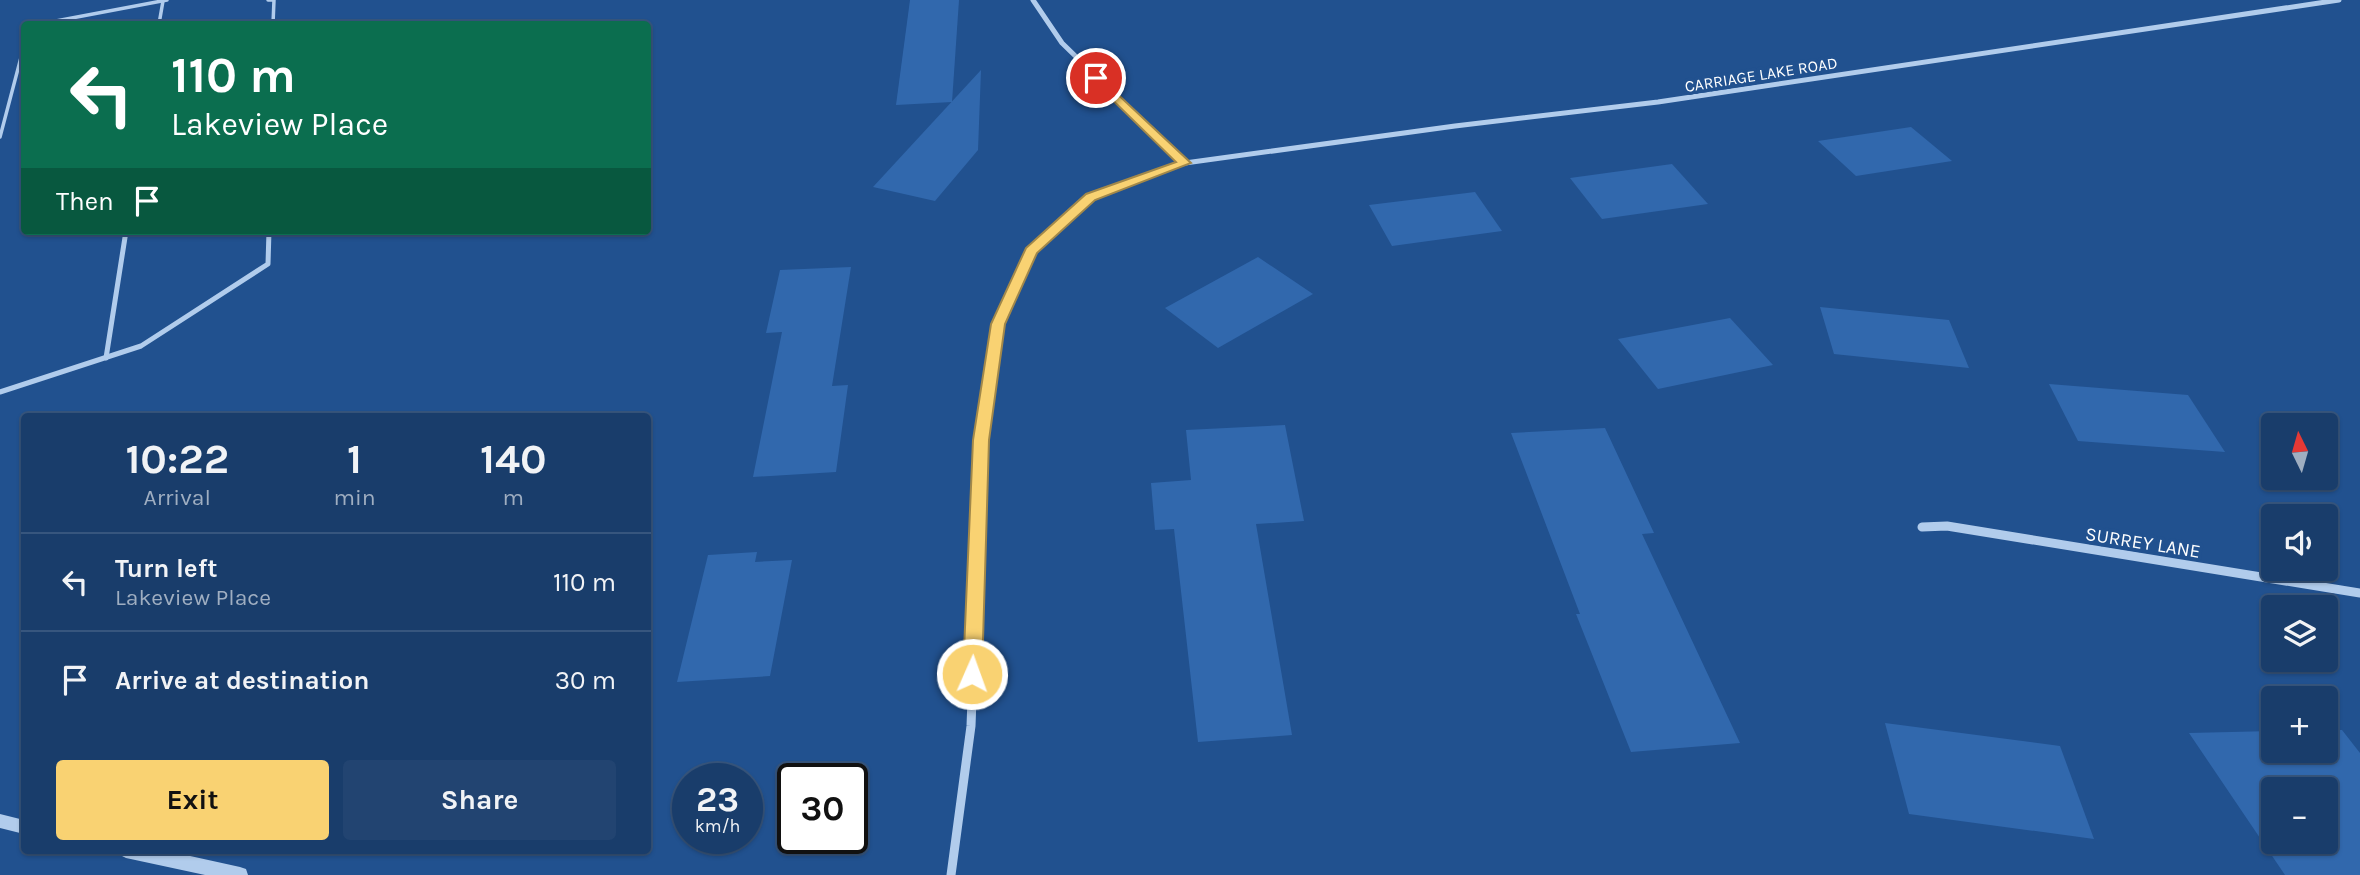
<!DOCTYPE html>
<html lang="en">
<head>
<meta charset="utf-8">
<style>
	body { margin:0; font-family:Karla,sans-serif; background:#224471; color:#f1f3f6; height:100vh; display:flex; flex-direction:column; font-size:26px; white-space:nowrap }
	* { box-sizing:border-box; margin:0 }
	p { font-size:23px; color:#9faec1 }
	.icon { flex:none; width:38px; height:38px; fill:none; stroke:currentColor; stroke-width:2; stroke-linecap:round; stroke-linejoin:round }
	.map { position:relative; flex:1; overflow:hidden }
	.sheet { position:absolute; left:21px; top:413px; width:630px; height:441px; display:flex; flex-direction:column; background:#193d6b; border-radius:7px; box-shadow:0 2px 5px #0004,0 0 0 2px #37567e }
	.sheet>* { flex:none }
	.top-card { position:absolute; left:21px; top:21px; width:630px; height:214px; border-radius:7px; box-shadow:0 2px 5px #0004,0 0 0 2px #37567e; background:#0b6e4f; color:#fff; overflow:hidden }
	.needle { width:46px; rotate:355deg }
	.controls { position:absolute; left:2261px; top:413px; display:grid; gap:14px }
	.controls a { display:grid; place-items:center; width:77px; height:77px; border-radius:7px; background:#193d6b; box-shadow:0 2px 5px #0004,0 0 0 2px #37567e; font-size:35px }
	.speed { position:absolute; left:672px; top:763px; display:flex; gap:14px; font-size:35px; font-weight:700; text-align:center }
	.speed>* { display:grid; place-content:center; width:91px; height:91px; border-radius:50%; background:#193d6b; box-shadow:0 2px 5px #0004,0 0 0 2px #37567e; line-height:1 }
	.speed small { font-size:18px; font-weight:400 }
	.speed .limit { border:4px solid #111; border-radius:10px; background:#fff; color:#111 }
	.pin { position:absolute; display:grid; place-items:center; width:60px; height:60px; color:#fff; margin:-30px; border:4px solid #fff; border-radius:50%; box-shadow:0 2px 7px #0007 }
	.me { position:absolute; width:77px; margin:-38px; rotate:2deg; stroke-linejoin:round; filter:drop-shadow(0 0 5px #0008) }
	.turn { display:flex; align-items:center; gap:24px; height:147px; padding:0 35px; font-size:32px }
	.turn .icon { width:91px; height:91px; stroke-width:2.5 }
	.turn b { display:block; font-size:49px; line-height:60px }
	.then { display:flex; align-items:center; height:66px; padding:0 35px; background:#0003; gap:14px; font-size:26px }
	.eta { display:flex; justify-content:space-evenly; align-items:center; height:119px; text-align:center }
	.eta b { font-size:42px; font-weight:700; line-height:49px }
	.button { display:flex; gap:14px; margin-top:auto; padding:14px 35px }
	.button a { flex:1; height:80px; border-radius:7px; background:#f9d272; color:#111; font-size:28px; font-weight:700; line-height:80px; text-align:center }
	.button a+a { background:#224471; color:#f1f3f6 }
	ul { padding:0; list-style:none }
	li { display:flex; align-items:center; gap:21px; height:98px; padding:0 35px; border-top:2px solid #37567e }
	li div { flex:1 }
	li b { display:block; font-size:26px }
	li em { font-style:normal }
	.map>svg:first-child { display:block }
</style>
</head>
<body>
<div class="map">
<svg width="2360" height="875" viewBox="0 0 2360 875">
	<rect width="100%" height="100%" fill="#21518f"/>
	<!-- building -->
	<g fill="#3168ad" fill-rule="evenodd">
		<polygon points="910,0 959,0 952,102 896,105"/>
		<polygon points="981,70 978,150 935,201 873,187"/>
		<polygon points="1911,127 1952,161 1856,176 1818,141"/>
		<polygon points="1672,164 1708,204 1602,219 1570,178"/>
		<polygon points="1475,192 1502,231 1392,246 1369,205"/>
		<polygon points="1258,257 1313,294 1218,348 1165,308"/>
		<polygon points="851,267 832,386 848,385 836,472 753,477 782,332 766,333 780,270"/>
		<polygon points="1820,307 1949,320 1969,368 1834,354"/>
		<polygon points="1730,318 1773,365 1658,389 1618,339"/>
		<polygon points="2049,384 2188,395 2225,452 2078,441"/>
		<polygon points="1285,425 1304,521 1256,524 1292,735 1198,742 1174,529 1155,530 1151,483 1191,480 1186,430"/>
		<polygon points="1605,428 1654,533 1642,534 1740,743 1631,752 1576,614 1580,614 1511,433"/>
		<polygon points="757,552 755,562 792,560 770,676 677,682 708,555"/>
		<polygon points="1885,723 2060,746 2094,839 1909,814"/>
		<path d="M 2326,730 L 2342,730 L 2360,753 L 2360,875 L 2285,875 L 2189,733 L 2273,731 L 2273,751 L 2326,751 ZM 2273,789 L 2326,789 L 2326,842 L 2273,842 Z"/>
	</g>
	<g fill="none" stroke-linecap="round" stroke-linejoin="round">
		<!-- service-far1 -->
		<g stroke="#b1ccec" stroke-width="3.5">
			<polyline points="268,0 274,0 273,24"/>
			<polyline points="40,24 167,0"/>
			<polyline points="159,24 163,1"/>
			<polyline points="0,137 24,46"/>
		</g>
		<!-- service -->
		<g stroke="#b1ccec" stroke-width="5">
			<polyline points="106,358 126,231"/>
			<polyline points="0,392 141,346 268,264 269,231"/>
		</g>
		<!-- minor-far2 -->
		<g stroke="#b1ccec" stroke-width="5">
			<polyline points="1033,0 1062,43 1185,163 1090,197 1058,227"/>
			<polyline points="1185,163 1455,126 1658,102 2339,0"/>
		</g>
		<!-- minor-far1 -->
		<polyline stroke="#b1ccec" stroke-width="7" points="978,513 981,440 998,324 1031,251 1059,225"/>
		<!-- minor -->
		<g stroke="#b1ccec" stroke-width="9">
			<polyline points="1922,527 1947,526 2360,593"/>
			<polyline points="951,875 971,726 979,511"/>
		</g>
		<!-- tertiary -->
		<g fill="#b1ccec" fill-rule="evenodd">
			<polygon points="0,814 24,820 24,834 0,828"/>
			<polygon points="118,850 163,850 240,867 246,869 248,875 205,875 126,858 120,855"/>
		</g>
	</g>
	<!-- route -->
	<polygon fill="#f9d272" stroke="#a2884a" stroke-width="2" points="1096,74 1191,163 1095,200 1037,253 1005,324 989,440 982,674 979,680 972,682 966,680 963,674 973,440 991,324 1026,248 1086,194 1176,162 1092,80 1091,78"/>
	<g text-anchor="middle" stroke-width="7" stroke-linejoin="round" paint-order="stroke">
		<!-- far-street labels -->
		<g font-size="16" fill="#fff" stroke="#21518f">
			<text transform="translate(1761 74) rotate(-9)" y="6">CARRIAGE LAKE ROAD</text>
		</g>
		<!-- street labels -->
		<g font-size="19" fill="#fff" stroke="#21518f">
			<text transform="translate(2143 542) rotate(9)" y="7">SURREY LANE</text>
		</g>
	</g>
</svg>
<div class="controls">
<a><svg class="needle" viewBox="-14 -14 28 28"><path d="M0-13l5 13h-10z" fill="#e53935"/><path d="M0 13l5-13h-10z" fill="#9faec1"/></svg></a>
<a><svg class="icon" aria-label="sound" viewBox="0 0 24 24"><path d="M4 9h4l5-4v14l-5-4H4zM17 9q2 3 0 6"/></svg></a>
<a><svg class="icon" aria-label="layers" viewBox="0 0 24 24"><path d="M12 4l9 5-9 5-9-5zM3 14l9 5 9-5"/></svg></a>
<a>+</a>
<a>−</a>
</div>
<div class="speed"><div>23<small>km/h</small></div><div class="limit">30</div></div>
<div class="pin" style="left:1096px;top:78px;background:#d93025"><svg class="icon" aria-label="arrive" viewBox="0 0 24 24"><path d="M6 21V4h12l-3 4 3 4H6"/></svg></div>
<svg class="me" style="left:972px;top:674px" viewBox="-20 -20 40 40"><circle r="17" fill="#f9d272" stroke="#fff" stroke-width="3"/><path d="M0-11L8 9 0 5-8 9z" fill="#fff"/></svg>
<div class="top-card">
<div class="turn"><svg class="icon" aria-label="left" viewBox="0 0 24 24"><path d="M17 20v-9H6M10 6l-5 5 5 5"/></svg><div><b>110 m</b>Lakeview Place</div></div>
<div class="then">Then<svg class="icon" aria-label="arrive" viewBox="0 0 24 24"><path d="M6 21V4h12l-3 4 3 4H6"/></svg></div>
</div>
<section class="sheet">
<div class="eta">
<div><b>10:22</b><p>Arrival</p></div>
<div><b>1</b><p>min</p></div>
<div><b>140</b><p>m</p></div>
</div>
<ul>
<li><svg class="icon" aria-label="left" viewBox="0 0 24 24"><path d="M17 20v-9H6M10 6l-5 5 5 5"/></svg><div><b>Turn left</b><p>Lakeview Place</p></div><em>110 m</em></li>
<li><svg class="icon" aria-label="arrive" viewBox="0 0 24 24"><path d="M6 21V4h12l-3 4 3 4H6"/></svg><div><b>Arrive at destination</b></div><em>30 m</em></li>
</ul>
<div class="button"><a>Exit</a><a>Share</a></div>
</section>
</div>
</body>
</html>
